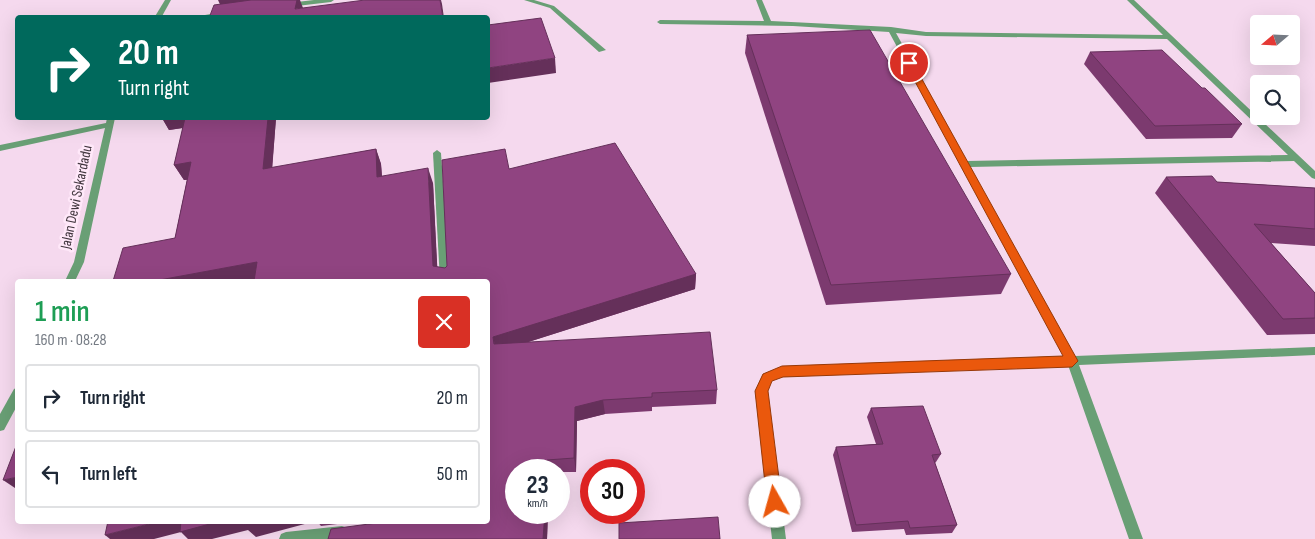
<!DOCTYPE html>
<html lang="en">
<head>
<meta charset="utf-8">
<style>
	body { margin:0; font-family:"Sofia Sans Condensed",sans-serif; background:#f6f6f7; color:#1f2937; height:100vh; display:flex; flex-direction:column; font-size:19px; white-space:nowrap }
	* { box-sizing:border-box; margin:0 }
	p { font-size:16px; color:#747a83 }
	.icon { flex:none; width:28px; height:28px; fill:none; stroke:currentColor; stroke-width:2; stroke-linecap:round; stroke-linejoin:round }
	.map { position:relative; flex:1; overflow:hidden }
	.panel { position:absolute; left:15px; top:279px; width:475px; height:245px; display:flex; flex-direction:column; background:#fff; border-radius:5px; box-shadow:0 5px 20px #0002 }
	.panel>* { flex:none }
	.hud { position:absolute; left:15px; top:15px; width:475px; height:105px; border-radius:5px; box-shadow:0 5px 20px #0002; background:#00695c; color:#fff; overflow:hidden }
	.needle { width:32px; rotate:251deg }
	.buttons { position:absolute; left:1250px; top:15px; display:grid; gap:10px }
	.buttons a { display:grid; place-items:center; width:50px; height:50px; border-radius:5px; background:#fff; box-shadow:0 5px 20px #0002; font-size:25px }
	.speed { position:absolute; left:505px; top:459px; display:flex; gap:10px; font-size:25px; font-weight:700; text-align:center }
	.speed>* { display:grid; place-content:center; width:65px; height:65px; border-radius:50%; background:#fff; box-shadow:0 5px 20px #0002; line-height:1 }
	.speed small { font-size:12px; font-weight:400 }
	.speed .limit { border:8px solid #d22; background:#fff; color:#111 }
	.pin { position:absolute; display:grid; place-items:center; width:42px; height:42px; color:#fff; margin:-21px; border:2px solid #fff; border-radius:50%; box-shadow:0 1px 5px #0007 }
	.me { position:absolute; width:55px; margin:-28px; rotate:353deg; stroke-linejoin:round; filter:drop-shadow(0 0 4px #0008) }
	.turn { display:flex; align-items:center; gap:18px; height:105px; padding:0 20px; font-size:22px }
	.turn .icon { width:65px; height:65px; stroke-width:2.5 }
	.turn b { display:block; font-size:35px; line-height:42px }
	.round { display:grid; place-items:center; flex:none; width:52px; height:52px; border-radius:5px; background:#f6f6f7 }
	.overview { display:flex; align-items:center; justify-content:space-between; height:85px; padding:0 20px }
	h1 { font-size:30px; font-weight:600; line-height:38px; color:#1e9e55 }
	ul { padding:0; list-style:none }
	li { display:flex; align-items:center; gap:15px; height:68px; margin:0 10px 8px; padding:0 10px; border:2px solid #e0e1e3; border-radius:5px }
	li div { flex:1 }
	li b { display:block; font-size:19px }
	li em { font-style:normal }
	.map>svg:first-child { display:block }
</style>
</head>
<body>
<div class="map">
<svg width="1315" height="539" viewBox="0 0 1315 539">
	<rect width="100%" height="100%" fill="#f5d9ee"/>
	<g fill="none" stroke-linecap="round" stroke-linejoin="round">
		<!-- lane -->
		<g fill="#699f75" fill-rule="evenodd">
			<polygon points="314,0 334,0 331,2 288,7 285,5 288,3"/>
			<polygon points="524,0 534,0 554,6 606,50 599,52 550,8"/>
			<polygon points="222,12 225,14 224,15 210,18 188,18"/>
		</g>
		<!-- street -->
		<g fill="#699f75" fill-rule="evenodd">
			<polygon points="165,0 171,0 161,18 154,18"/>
			<path d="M 756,0 L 762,0 L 771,21 L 891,27 L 926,32 L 1163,35 L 1127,0 L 1134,0 L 1315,171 L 1315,179 L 1312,178 L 1294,161 L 970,167 L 1075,356 L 1315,347 L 1315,355 L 1079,365 L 1143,539 L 1129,539 L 1068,365 L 782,377 L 771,380 L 767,391 L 786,539 L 772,539 L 755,391 L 763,374 L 782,367 L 1064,356 L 961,166 L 959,164 L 960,163 L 889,32 L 793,26 L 660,24 L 657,22 L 660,20 L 764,21 ZM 896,33 L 926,36 L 1167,39 L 1288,155 L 967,161 Z"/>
			<polygon points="107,118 115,118 84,262 75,281 65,281 74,262 105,128 0,151 0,145 106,123"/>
			<polygon points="437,150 441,153 450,281 440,281 433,153"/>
			<polygon points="18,387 18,404 4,430 0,431 0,414 14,389"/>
			<polygon points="342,526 347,528 349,533 347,538 344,539 279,539 281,534 286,532"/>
		</g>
	</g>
	<!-- wall -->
	<g fill="#7c3a6f">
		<polygon points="747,35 1011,274 1001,294 826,305 745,53"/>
		<polygon points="1090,52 1202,88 1242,124 1232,138 1146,139 1084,64"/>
		<polygon points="162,118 276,118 272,168 376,149 381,164 382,176 433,183 437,267 445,268 447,266 509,169 696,274 695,289 528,342 717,390 716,404 652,407 652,411 605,414 577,421 576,472 559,472 559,470 516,470 516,512 548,512 547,539 488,521 488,281 254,279 244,281 113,281 175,238 187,180 184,180 174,165 183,128 169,130"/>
		<polygon points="1166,177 1217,182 1315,188 1315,246 1271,243 1315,293 1315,334 1267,335 1155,193"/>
		<polygon points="871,408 941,454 936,462 935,463 957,525 952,533 906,535 904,529 852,532 833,455 836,447 876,444 867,417"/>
		<polygon points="317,521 362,521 321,526"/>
	</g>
	<!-- shaded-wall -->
	<g fill="#65305a">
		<polygon points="218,0 303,0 300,0 303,8 295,9 223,11"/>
		<polygon points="440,0 441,0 442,4 444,18 443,18"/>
		<polygon points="555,58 556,73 488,83 488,68"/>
		<polygon points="162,118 190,118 195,126 169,130"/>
		<polygon points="268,118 276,118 271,184 263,169"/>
		<polygon points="376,149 381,164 383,192 377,177"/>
		<polygon points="191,162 200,177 184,180 174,165"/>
		<polygon points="428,168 433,183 438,281 433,266"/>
		<polygon points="257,262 266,277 244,281 154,281"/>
		<polygon points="696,274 695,289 497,352 493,337"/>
		<polygon points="603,400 605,414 577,421 576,472 574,458 575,407"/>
		<polygon points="547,460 549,470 546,470"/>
		<polygon points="18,477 18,490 3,480"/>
		<polygon points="545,512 548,512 547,539 543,539"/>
		<polygon points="161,521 316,521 256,537 248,530 212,539 188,539 181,532 154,539 110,539 105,535"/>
	</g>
	<!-- building -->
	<g fill="#904481" stroke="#65305a">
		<polygon points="251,0 297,0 295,9 365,0 440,0 443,18 209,18 214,5"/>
		<polygon points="541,18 555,58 488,68 488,25"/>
		<polygon points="870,30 1011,274 831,285 747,35"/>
		<polygon points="1162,50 1202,88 1205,88 1242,124 1155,126 1090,52"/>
		<polygon points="185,118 268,118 263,169 376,149 377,177 428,168 433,266 445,268 447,266 442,160 505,149 509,169 615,143 696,274 493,337 494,344 710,332 717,390 652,393 652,397 603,400 575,407 574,458 547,460 546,470 516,470 516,512 545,512 543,539 328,539 331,529 392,521 488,521 488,281 254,281 257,262 154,281 113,281 123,248 175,238 191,162 174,165"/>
		<polygon points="1212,176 1217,182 1315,188 1315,229 1254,224 1315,293 1315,318 1283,319 1166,177"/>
		<polygon points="923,406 941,454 932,455 957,525 910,528 908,521 856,525 836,447 883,444 871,408"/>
		<polygon points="18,441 18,477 3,480"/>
		<polygon points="718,517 720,539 619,539 619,523"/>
		<polygon points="108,521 161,521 105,535"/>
		<polygon points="181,521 221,521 180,532"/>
		<polygon points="244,521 257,521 243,525"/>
	</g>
	<!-- route -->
	<polygon fill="#ea580c" stroke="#983908" points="909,60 913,63 1078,361 1072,367 783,377 772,381 768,391 782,502 780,507 775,509 769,507 767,502 755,391 763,374 782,366 1063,356 905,63"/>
	<g text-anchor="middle" stroke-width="5" stroke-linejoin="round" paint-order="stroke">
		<!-- street labels -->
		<g font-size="15" fill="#41363e" stroke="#ffe8f9">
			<text transform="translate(76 197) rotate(-78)" y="5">Jalan Dewi Sekardadu</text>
		</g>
	</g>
</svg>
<div class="buttons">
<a><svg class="needle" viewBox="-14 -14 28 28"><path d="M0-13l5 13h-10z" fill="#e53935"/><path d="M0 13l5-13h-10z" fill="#747a83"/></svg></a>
<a><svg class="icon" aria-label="search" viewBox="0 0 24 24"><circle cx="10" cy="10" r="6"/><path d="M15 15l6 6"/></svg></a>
</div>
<div class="speed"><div>23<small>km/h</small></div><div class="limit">30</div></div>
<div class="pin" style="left:909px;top:63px;background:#d93025"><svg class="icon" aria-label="arrive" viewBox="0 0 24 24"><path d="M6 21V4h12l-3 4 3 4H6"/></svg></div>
<svg class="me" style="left:775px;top:502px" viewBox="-20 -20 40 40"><circle r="19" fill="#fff"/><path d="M0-13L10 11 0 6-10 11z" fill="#ea580c"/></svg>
<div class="hud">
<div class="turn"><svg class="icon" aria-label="right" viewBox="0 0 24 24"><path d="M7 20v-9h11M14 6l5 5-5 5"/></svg><div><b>20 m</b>Turn right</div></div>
</div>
<section class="panel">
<div class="overview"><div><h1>1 min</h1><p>160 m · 08:28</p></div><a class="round" style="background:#d93025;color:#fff"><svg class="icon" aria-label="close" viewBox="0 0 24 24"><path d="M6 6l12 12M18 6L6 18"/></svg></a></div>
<ul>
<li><svg class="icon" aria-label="right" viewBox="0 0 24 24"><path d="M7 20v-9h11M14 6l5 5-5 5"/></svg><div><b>Turn right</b></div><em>20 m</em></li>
<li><svg class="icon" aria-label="left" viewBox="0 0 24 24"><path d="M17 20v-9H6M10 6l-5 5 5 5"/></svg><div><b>Turn left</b></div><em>50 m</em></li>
</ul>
</section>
</div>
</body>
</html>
